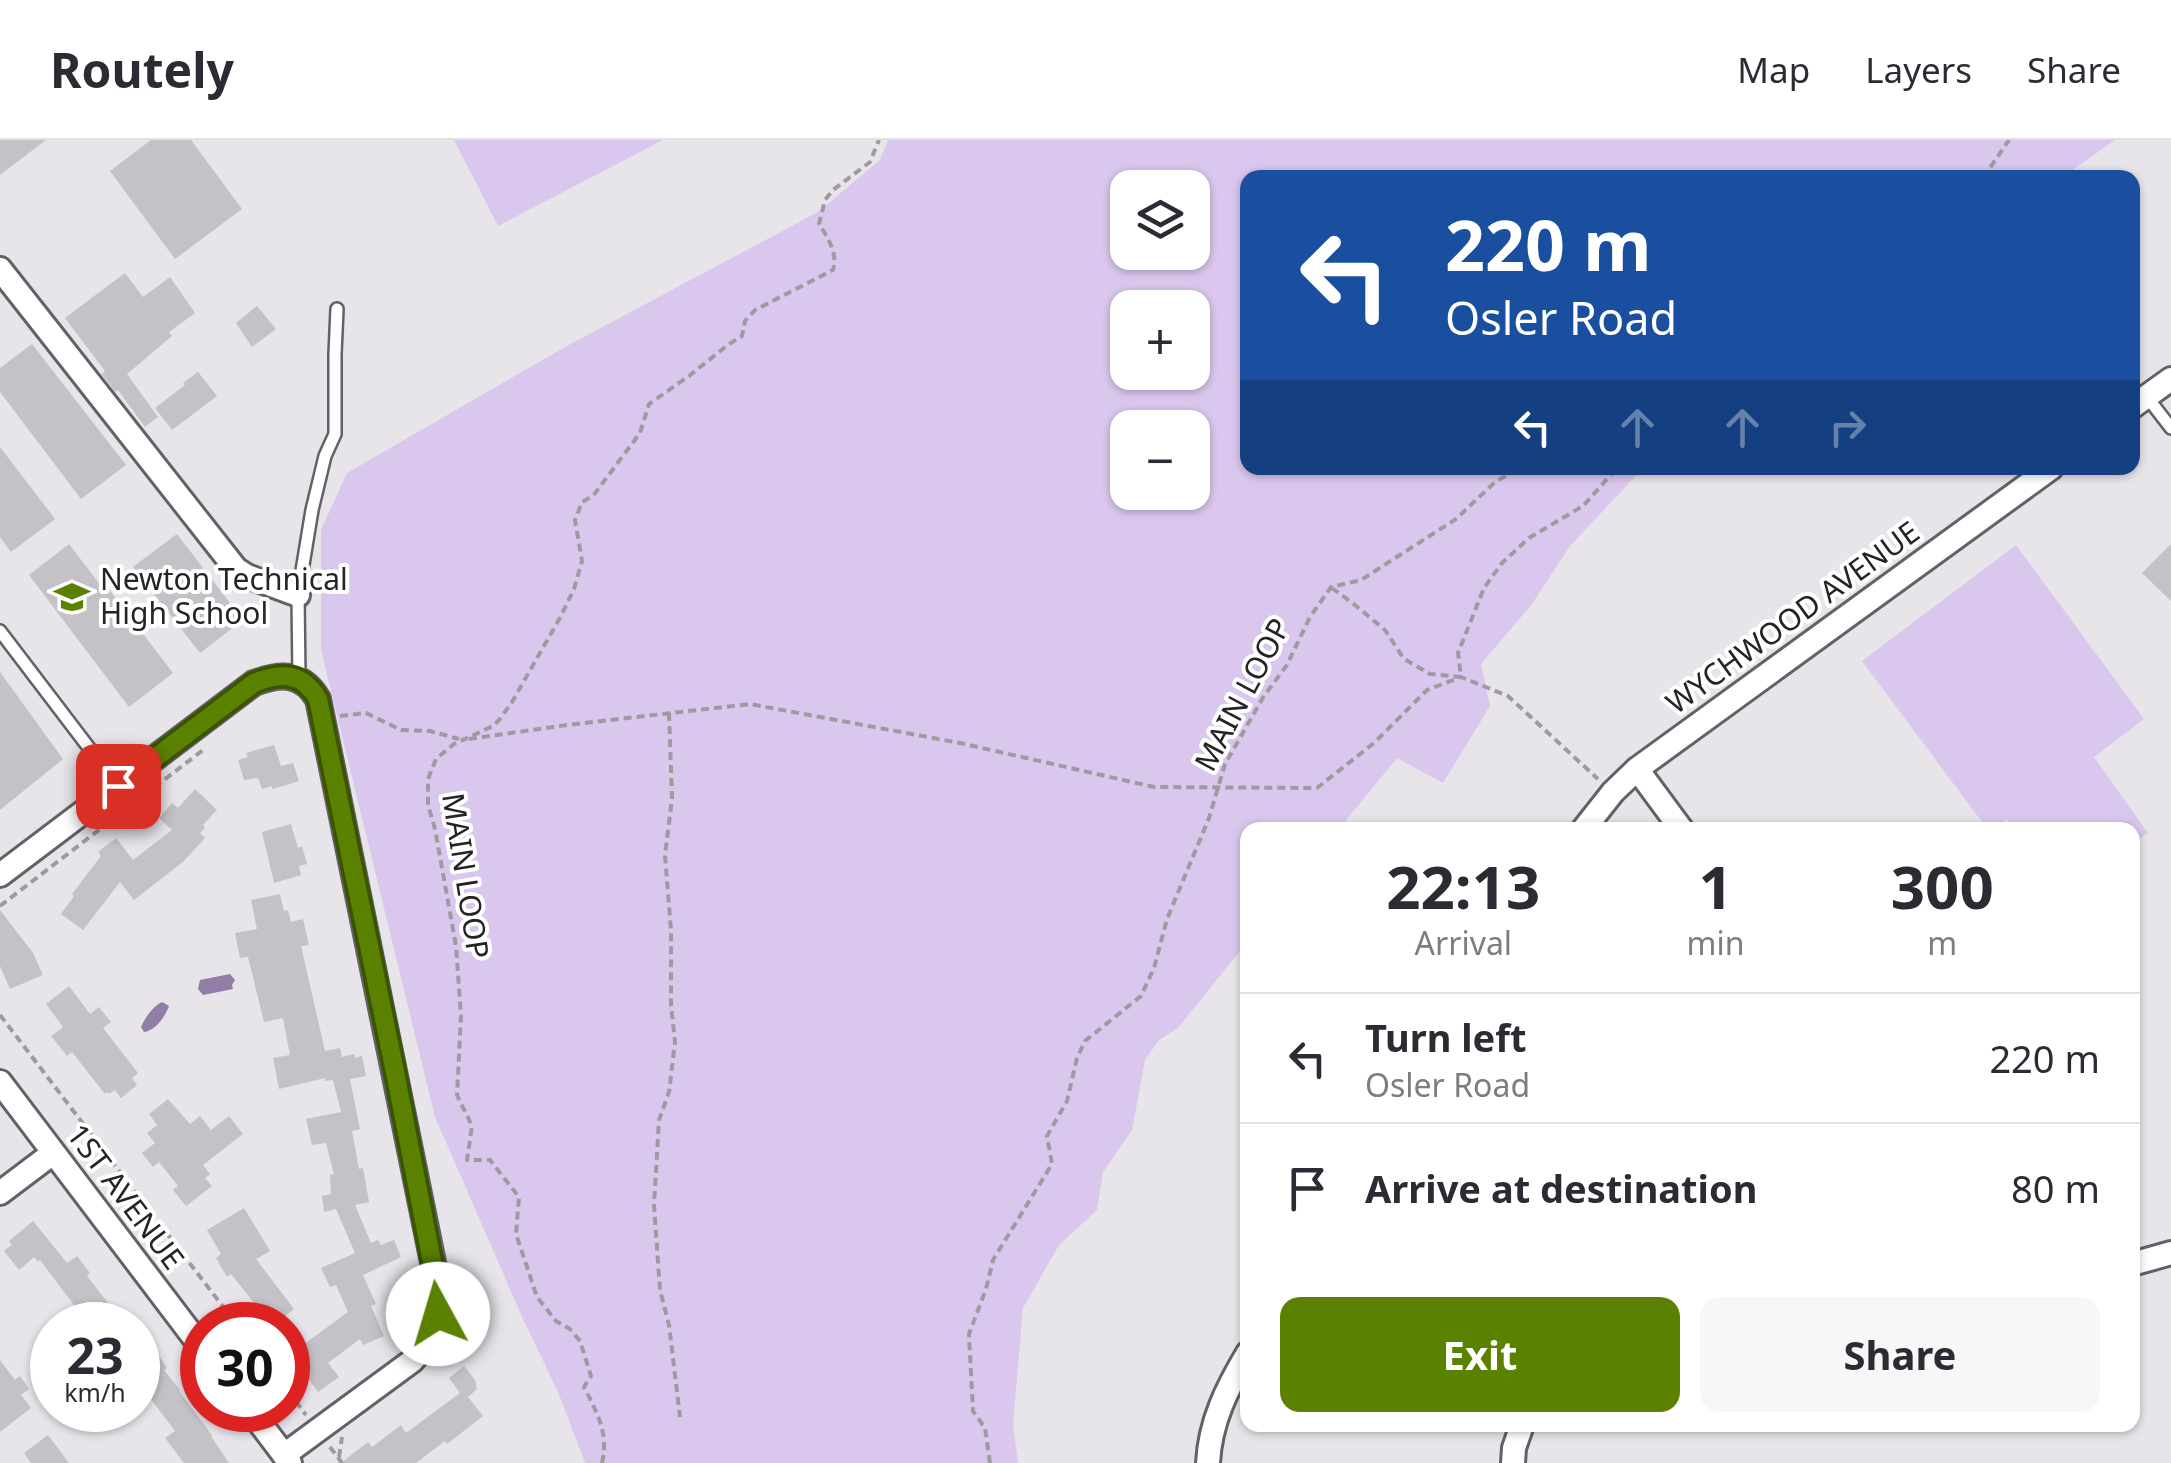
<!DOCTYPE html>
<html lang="en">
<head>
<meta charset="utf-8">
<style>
	body { margin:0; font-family:"Noto Sans",sans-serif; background:#f7f7f7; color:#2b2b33; height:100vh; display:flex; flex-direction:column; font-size:38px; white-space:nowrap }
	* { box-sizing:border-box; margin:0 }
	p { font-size:32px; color:#7c7c81 }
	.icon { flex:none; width:55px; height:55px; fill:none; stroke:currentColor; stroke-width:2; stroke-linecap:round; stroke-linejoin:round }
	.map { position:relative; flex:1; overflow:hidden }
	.side { position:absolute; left:1240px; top:682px; width:900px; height:610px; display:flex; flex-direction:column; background:#fff; border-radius:20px; box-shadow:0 2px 8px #0004 }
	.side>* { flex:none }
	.banner { position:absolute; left:1240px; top:30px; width:900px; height:305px; border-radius:20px; box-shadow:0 2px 8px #0004; background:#1a4fa0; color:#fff; overflow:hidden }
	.tools { position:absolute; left:1110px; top:30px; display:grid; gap:20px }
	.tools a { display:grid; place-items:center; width:100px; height:100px; border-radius:20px; background:#fff; box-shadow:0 2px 8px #0004; font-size:50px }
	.speed { position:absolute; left:30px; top:1162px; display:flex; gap:20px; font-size:50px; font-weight:700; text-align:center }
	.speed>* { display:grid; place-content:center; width:130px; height:130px; border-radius:50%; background:#fff; box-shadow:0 2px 8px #0004; line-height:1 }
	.speed small { font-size:25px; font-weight:400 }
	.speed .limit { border:15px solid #d22; background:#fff; color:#111 }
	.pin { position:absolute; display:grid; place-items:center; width:85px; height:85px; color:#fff; margin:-42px; border-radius:20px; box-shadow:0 5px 15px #0006 }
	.me { position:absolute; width:110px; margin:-55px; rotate:354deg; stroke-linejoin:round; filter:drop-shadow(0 0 8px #0008) }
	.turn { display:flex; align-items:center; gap:35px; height:210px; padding:0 40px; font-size:45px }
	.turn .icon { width:130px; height:130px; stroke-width:2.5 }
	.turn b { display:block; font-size:70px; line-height:85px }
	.lanes { display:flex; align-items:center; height:95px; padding:0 40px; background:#0003; justify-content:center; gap:50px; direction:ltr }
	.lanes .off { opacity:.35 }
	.eta { display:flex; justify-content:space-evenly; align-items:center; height:170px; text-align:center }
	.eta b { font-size:60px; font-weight:700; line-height:70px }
	.button { display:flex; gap:20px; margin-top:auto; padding:20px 40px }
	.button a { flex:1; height:115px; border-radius:20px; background:#5a8100; color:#fff; font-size:40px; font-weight:700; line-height:115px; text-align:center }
	.button a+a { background:#f7f7f7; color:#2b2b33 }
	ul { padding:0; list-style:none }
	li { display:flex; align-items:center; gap:30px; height:130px; padding:0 40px; border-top:2px solid #e1e1e2 }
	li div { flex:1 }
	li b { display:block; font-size:38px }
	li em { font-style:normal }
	header { display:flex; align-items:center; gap:60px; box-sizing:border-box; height:140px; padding:0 50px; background:#fff; border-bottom:2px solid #e1e1e2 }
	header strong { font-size:48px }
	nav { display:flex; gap:55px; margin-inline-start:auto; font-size:35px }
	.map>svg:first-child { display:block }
</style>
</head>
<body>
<header>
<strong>Routely</strong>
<nav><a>Map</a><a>Layers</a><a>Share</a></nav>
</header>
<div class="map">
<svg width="2171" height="1323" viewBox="0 0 2171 1323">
	<rect width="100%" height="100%" fill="#e7e4ea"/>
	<!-- green -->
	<g fill="#dac7ed" fill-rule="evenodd">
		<polygon points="454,0 663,0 498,86"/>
		<path d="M 888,0 L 2115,0 L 2061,38 L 1248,38 L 1248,328 L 1643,328 L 1570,406 L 1532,464 L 1481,524 L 1490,566 L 1443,643 L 1397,618 L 1338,690 L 1248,690 L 1247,802 L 1178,888 L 1159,900 L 1145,920 L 1132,990 L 1103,1032 L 1097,1070 L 1059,1105 L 1023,1168 L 1013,1284 L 1018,1323 L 585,1323 L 558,1252 L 523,1179 L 435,977 L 321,510 L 321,390 L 347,333 L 565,207 L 818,72 L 880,20 ZM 1128,48 L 1192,48 L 1192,112 L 1128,112 ZM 1128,168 L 1192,168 L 1192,232 L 1128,232 ZM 1128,288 L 1192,288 L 1192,352 L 1128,352 Z"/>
		<polygon points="2016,405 2144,579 2094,617 2148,693 2133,704 2132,690 2015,690 2007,679 1992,690 1988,690 1862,521"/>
	</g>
	<!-- water -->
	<g fill="#917da5">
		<polygon points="230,834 235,840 232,845 233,849 203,855 198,849 200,840"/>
		<path d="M 162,862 L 169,866 C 165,877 155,891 144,892 L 141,887 C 145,878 153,866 162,862 Z"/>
	</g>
	<!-- building -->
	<g fill="#c4c1c7">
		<polygon points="0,0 46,0 0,35"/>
		<polygon points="151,0 191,0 242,69 175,119 110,31"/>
		<polygon points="125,133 143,157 170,137 195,173 169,192 172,196 127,234 158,277 145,287 118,250 115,252 102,234 105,231 65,178"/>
		<polygon points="257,166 276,189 252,207 236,183"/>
		<polygon points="32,204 126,325 81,359 0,252 0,228"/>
		<polygon points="198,232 217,256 172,290 155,268 185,245 183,243"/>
		<polygon points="0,307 55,379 11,412 0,397"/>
		<polygon points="177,394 243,480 200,513 133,427"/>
		<polygon points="69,404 101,446 104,443 173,533 129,567 29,435"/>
		<polygon points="2171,404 2171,461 2142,433"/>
		<polygon points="0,532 63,619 0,670"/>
		<polygon points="274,605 281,626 293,623 299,641 273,649 271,646 262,649 258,638 244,640 238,620 248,617 246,613"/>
		<polygon points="195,649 217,670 203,685 205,688 200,693 205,698 184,721 134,760 120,742 83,790 61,774 74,756 72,754 101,716 98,712 116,698 133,720 172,690 159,678 172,663 178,668"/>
		<polygon points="291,684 298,708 302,706 307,724 299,726 301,735 274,743 262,692"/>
		<polygon points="280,754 284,771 288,770 291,782 303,779 309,805 301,806 325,911 340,908 342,917 354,914 355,918 362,916 366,936 350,939 360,989 352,991 359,1029 363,1028 369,1062 355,1065 371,1103 378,1100 381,1105 394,1100 401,1117 363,1135 376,1164 371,1166 384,1196 363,1205 360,1199 328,1223 339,1237 318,1252 302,1230 306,1227 296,1210 348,1172 336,1145 330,1147 321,1128 355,1113 336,1069 324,1072 322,1056 331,1054 330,1035 334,1034 326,1003 312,1005 306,979 341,972 333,940 325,941 325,938 279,949 273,918 290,915 283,878 264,882 248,817 240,818 235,793 257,789 251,760"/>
		<polygon points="0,770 33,813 43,835 10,849 0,826"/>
		<polygon points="69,846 90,874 99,867 111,882 103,888 138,933 132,938 137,945 121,958 115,950 109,954 108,952 105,954 72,912 67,916 51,896 63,887 46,864"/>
		<polygon points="168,959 190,984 200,976 211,990 229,976 243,994 203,1025 210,1034 205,1038 212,1046 186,1066 173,1050 178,1046 159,1022 153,1027 142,1013 155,1003 147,993 157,985 149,974"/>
		<polygon points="244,1068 270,1111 256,1119 294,1169 274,1185 267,1185 256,1171 259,1169 231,1134 227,1137 216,1118 221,1114 207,1090"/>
		<polygon points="33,1081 67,1123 77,1116 90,1133 87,1136 125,1185 106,1185 88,1161 77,1169 40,1120 38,1122 34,1117 19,1130 4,1111 12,1105 9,1101"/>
		<polygon points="157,1213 167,1228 164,1230 180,1250 179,1251 212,1295 211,1296 229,1323 184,1323 165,1298 175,1291 138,1242 138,1228"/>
		<polygon points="0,1220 15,1240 20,1236 29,1249 21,1255 31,1268 0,1292"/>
		<polygon points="464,1226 475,1240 477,1249 468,1257 483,1276 447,1304 445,1301 416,1323 341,1323 368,1302 372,1307 401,1285 406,1293 460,1253 449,1238"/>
		<polygon points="48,1295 69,1323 31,1323 24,1313"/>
	</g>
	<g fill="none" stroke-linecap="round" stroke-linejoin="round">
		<defs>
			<g id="service">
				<polyline points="2147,257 2171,288"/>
				<polyline points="0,491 118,646"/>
				<polyline points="299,538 298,455 312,370 325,316 335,294 335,214 337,169"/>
			</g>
			<g id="minor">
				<polyline points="0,129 236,429 247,436 298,455"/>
				<polyline points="2132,267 2171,239"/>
				<polyline points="1637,629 1682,690"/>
				<polyline points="1583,690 1613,652 1637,629 2051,328"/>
				<path d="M 0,735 L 254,543 C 281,533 302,532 318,559 L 437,1142 C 439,1175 436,1196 412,1221 L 284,1315"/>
				<polyline points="0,942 202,1208"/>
				<polyline points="0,1053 53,1013"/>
				<polyline points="2132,1124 2171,1113"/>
				<polyline points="250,1270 290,1323"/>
				<path d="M 1208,1323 C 1210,1282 1227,1248 1248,1213"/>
				<polyline points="1513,1323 1514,1308 1522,1285"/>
			</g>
		</defs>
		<!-- service casing -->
		<use href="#service" stroke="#636066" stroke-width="16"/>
		<!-- minor casing -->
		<use href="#minor" stroke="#636066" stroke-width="28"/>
		<!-- path -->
		<g stroke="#9d9ba0" stroke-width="4" stroke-dasharray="8 5" stroke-linecap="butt">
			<polyline points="1983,38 2009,0"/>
			<polyline points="1332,448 1355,465 1385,490 1404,519 1430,534 1461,537 1458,513 1484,448 1502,423 1529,398 1583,366 1617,328"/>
			<polyline points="669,573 672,658 665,716 671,790 671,865 675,902 669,952 659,980 654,1065 660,1150 669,1185 680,1277"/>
			<polyline points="340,576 366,573 401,590 430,591 459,599"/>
			<polyline points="469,599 567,585 750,564 960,603 1154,647 1317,648 1374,603 1427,550 1461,537 1508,556 1598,639"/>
			<polyline points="0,766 203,610"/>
			<polyline points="0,875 237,1185"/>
			<polyline points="437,1225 469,1201"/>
			<polyline points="288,1251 306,1275"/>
			<polyline points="330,1307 342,1323"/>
			<polyline points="339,1317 342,1297"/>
			<path d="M 602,1323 C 609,1292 597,1273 584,1247 L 591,1236 L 580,1201 L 570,1189 L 556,1181 L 537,1157 L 516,1094 L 519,1057 L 490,1020 L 467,1020 L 472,986 L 457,955 L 461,876 L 456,806 L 435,689 L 428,665 L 428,639 L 436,619 L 454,604 L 493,586 L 500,579 L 512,562 L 561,476 L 574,449 L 582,421 L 575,380 L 582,362 L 593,356 L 640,293 L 649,264 L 689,236 L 729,204 L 742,196 L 745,181 L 755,170 L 833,130 C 838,113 828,98 819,84 L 825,60 L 833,50 L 870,22 L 879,0"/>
			<polyline points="990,1323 985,1288 973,1271 969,1194 986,1149 993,1120 1052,1024 1047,996 1067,961 1077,918 1085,901 1141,856 1154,828 1167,779 1209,678 1225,624 1264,556 1287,525 1310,477 1331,447 1361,440 1456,379 1495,342 1520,328"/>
		</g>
		<!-- service -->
		<use href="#service" stroke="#fff" stroke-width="11"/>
		<!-- minor -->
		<use href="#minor" stroke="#fff" stroke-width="22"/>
	</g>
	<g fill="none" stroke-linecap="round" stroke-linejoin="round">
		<defs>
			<path id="route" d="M 118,646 L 254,543 C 281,532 302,532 318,559 L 394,927 L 436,1142 L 438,1174"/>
		</defs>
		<!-- route casing -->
		<use href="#route" stroke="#3a5400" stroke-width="25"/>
		<!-- route -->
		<use href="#route" stroke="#5a8100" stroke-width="18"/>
	</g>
	<!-- icons -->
	<defs>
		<symbol id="school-bare" viewBox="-9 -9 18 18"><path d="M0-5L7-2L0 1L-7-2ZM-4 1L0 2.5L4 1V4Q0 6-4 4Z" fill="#5a8100" stroke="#fff" stroke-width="2.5" paint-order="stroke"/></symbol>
	</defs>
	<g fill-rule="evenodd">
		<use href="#school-bare" x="47" y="432" width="50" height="50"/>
	</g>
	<g text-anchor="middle" stroke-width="8" stroke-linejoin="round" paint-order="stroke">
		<!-- poi labels -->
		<g font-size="30" fill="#242325" stroke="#fff" text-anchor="start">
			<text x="100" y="450">Newton Technical<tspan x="100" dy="34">High School</tspan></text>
		</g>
		<!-- street labels -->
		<g font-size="30" fill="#242325" stroke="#fff">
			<text transform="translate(1793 478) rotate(-36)" y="10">WYCHWOOD AVENUE</text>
			<text transform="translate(1243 555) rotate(-62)" y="10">MAIN LOOP</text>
			<text transform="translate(465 736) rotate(81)" y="10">MAIN LOOP</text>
			<text transform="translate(125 1057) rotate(53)" y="10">1ST AVENUE</text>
		</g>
	</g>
</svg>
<div class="tools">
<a><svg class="icon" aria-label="layers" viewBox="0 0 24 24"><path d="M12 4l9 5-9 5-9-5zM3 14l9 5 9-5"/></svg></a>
<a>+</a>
<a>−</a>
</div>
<div class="speed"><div>23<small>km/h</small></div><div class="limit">30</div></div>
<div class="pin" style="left:118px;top:646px;background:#d93025"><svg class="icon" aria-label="arrive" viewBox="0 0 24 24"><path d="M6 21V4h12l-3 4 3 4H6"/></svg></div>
<svg class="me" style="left:438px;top:1174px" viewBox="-20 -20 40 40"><circle r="19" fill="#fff"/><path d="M0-13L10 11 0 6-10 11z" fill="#5a8100"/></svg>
<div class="banner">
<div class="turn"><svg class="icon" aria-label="left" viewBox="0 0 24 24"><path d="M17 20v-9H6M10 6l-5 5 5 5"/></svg><div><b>220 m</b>Osler Road</div></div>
<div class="lanes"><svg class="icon" aria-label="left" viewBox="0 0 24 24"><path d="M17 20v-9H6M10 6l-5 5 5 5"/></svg><svg class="icon off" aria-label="ahead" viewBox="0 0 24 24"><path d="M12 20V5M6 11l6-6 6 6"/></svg><svg class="icon off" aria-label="ahead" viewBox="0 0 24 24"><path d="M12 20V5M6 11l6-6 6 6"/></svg><svg class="icon off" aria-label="right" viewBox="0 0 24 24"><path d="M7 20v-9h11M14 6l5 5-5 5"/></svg></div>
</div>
<section class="side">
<div class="eta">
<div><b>22:13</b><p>Arrival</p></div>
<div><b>1</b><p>min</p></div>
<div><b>300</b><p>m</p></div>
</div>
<ul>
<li><svg class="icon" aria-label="left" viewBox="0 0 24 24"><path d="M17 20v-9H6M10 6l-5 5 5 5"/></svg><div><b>Turn left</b><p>Osler Road</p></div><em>220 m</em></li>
<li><svg class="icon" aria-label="arrive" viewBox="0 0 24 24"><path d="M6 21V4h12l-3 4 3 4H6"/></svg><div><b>Arrive at destination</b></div><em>80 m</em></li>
</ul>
<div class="button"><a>Exit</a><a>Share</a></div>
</section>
</div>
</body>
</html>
